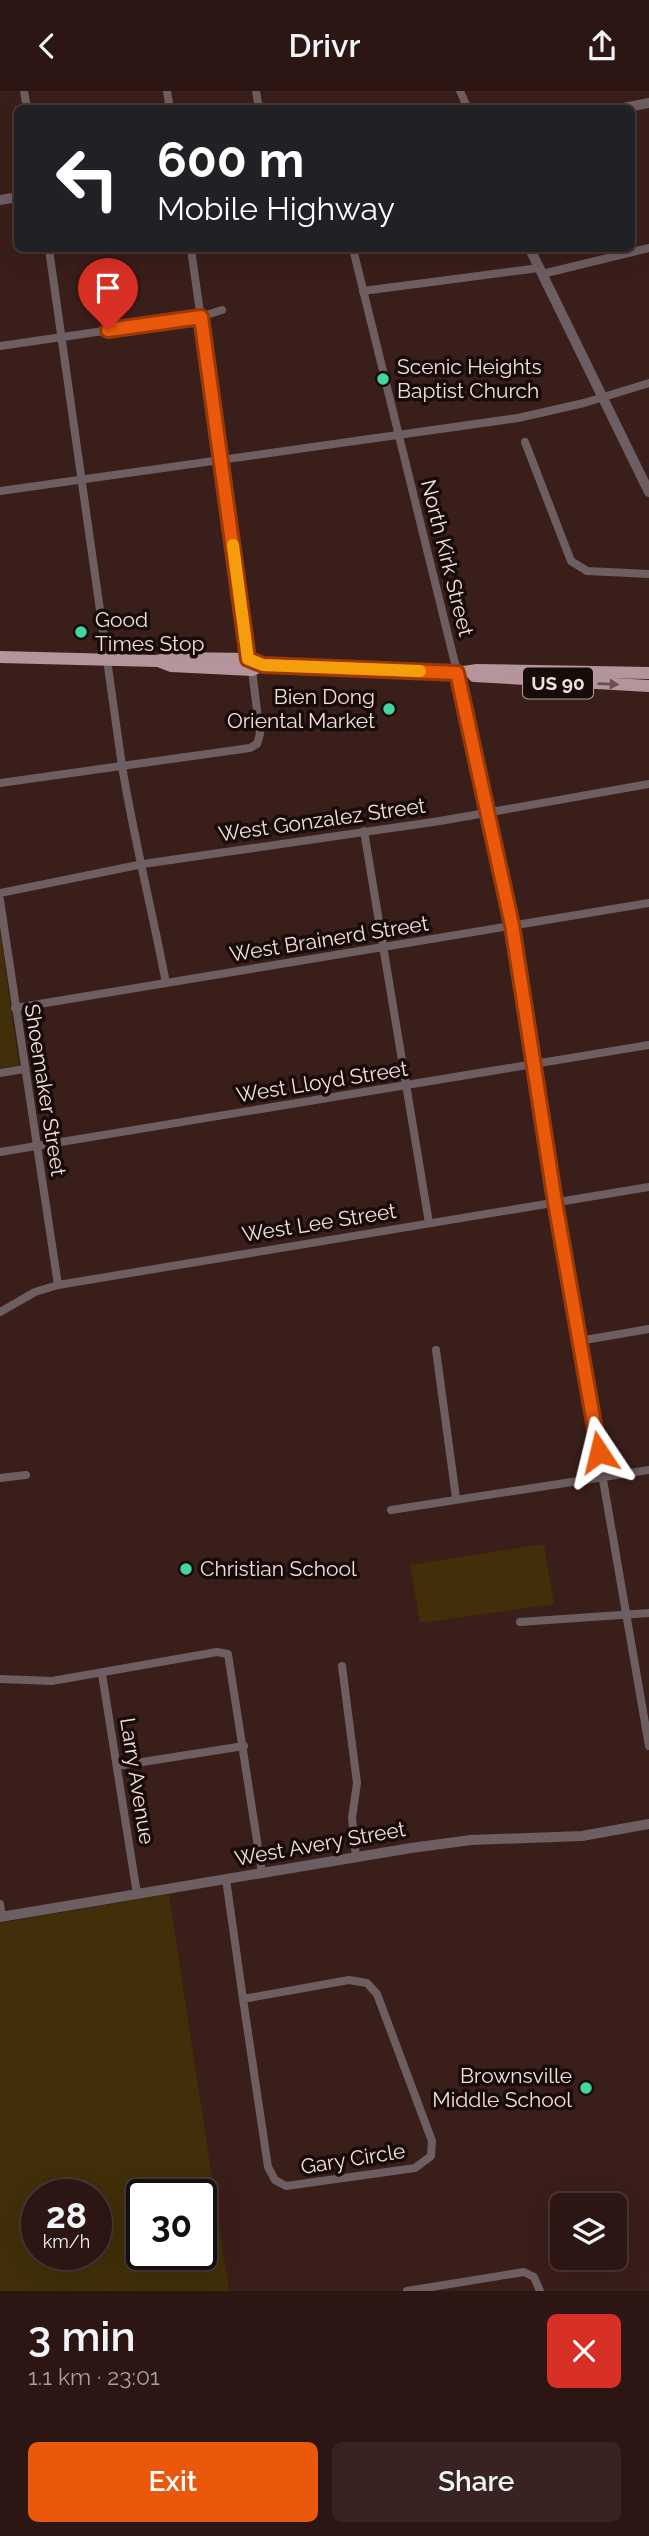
<!DOCTYPE html>
<html lang="en">
<head>
<meta charset="utf-8">
<style>
	body { margin:0; font-family:Raleway,sans-serif; background:#382322; color:#f1f3f6; height:100vh; display:flex; flex-direction:column; font-size:26px; white-space:nowrap }
	* { box-sizing:border-box; margin:0 }
	p { font-size:23px; color:#a69fa0 }
	.icon { flex:none; width:38px; height:38px; fill:none; stroke:currentColor; stroke-width:2; stroke-linecap:round; stroke-linejoin:round }
	.map { position:relative; height:2200px; overflow:hidden }
	.drawer { display:flex; flex-direction:column; background:#2c1614; flex:1 }
	.drawer>* { flex:none }
	.top-card { position:absolute; left:14px; top:14px; width:621px; height:147px; border-radius:10px; box-shadow:0 7px 28px #0002,0 0 0 2px #483534; background:#202124; color:#fff; overflow:hidden }
	.controls { position:absolute; left:550px; top:2102px; display:grid; gap:14px }
	.controls a { display:grid; place-items:center; width:77px; height:77px; border-radius:10px; background:#2c1614; box-shadow:0 7px 28px #0002,0 0 0 2px #483534; font-size:35px }
	.speed { position:absolute; left:21px; top:2088px; display:flex; gap:14px; font-size:35px; font-weight:700; text-align:center }
	.speed>* { display:grid; place-content:center; width:91px; height:91px; border-radius:50%; background:#2c1614; box-shadow:0 7px 28px #0002,0 0 0 2px #483534; line-height:1 }
	.speed small { font-size:18px; font-weight:400 }
	.speed .limit { border:4px solid #111; border-radius:10px; background:#fff; color:#111 }
	.pin { position:absolute; display:grid; place-items:center; width:60px; height:60px; color:#fff; margin:-72px -30px; border-radius:50% 50% 50% 0; rotate:-45deg; box-shadow:0 0 7px #0007 }
	.pin .icon { rotate:45deg }
	.me { position:absolute; width:77px; margin:-38px; rotate:350deg; stroke-linejoin:round; filter:drop-shadow(0 0 5px #0008) }
	.turn { display:flex; align-items:center; gap:24px; height:147px; padding:0 28px; font-size:32px }
	.turn .icon { width:91px; height:91px; stroke-width:2.5 }
	.turn b { display:block; font-size:49px; line-height:60px }
	.round { display:grid; place-items:center; flex:none; width:74px; height:74px; border-radius:10px; background:#382322 }
	.head { display:flex; align-items:center; justify-content:space-between; height:119px; padding:0 28px }
	h1 { font-size:42px; font-weight:600; line-height:52px }
	.action { display:flex; gap:14px; margin-top:auto; padding:14px 28px }
	.action a { flex:1; height:80px; border-radius:10px; background:#ea580c; color:#fff; font-size:28px; font-weight:600; line-height:80px; text-align:center }
	.action a+a { background:#382322; color:#f1f3f6 }
	header { display:flex; justify-content:space-between; align-items:center; height:91px; padding:0 28px; background:#2c1614; font-size:32px; font-weight:600 }
	.map>svg:first-child { display:block }
</style>
</head>
<body>
<header><svg class="icon" aria-label="back" viewBox="0 0 24 24"><path d="M15 5l-7 7 7 7"/></svg>Drivr<svg class="icon" aria-label="share" viewBox="0 0 24 24"><path d="M12 15V3M7 8l5-5 5 5M5 13v7h14v-7"/></svg></header>
<div class="map">
<svg width="649" height="2200" viewBox="0 0 649 2200">
	<rect width="100%" height="100%" fill="#3a1e1a"/>
	<!-- green -->
	<g fill="#402f09" fill-rule="evenodd">
		<polygon points="0,840 19,974 0,977"/>
		<polygon points="544,1453 554,1513 420,1532 410,1474"/>
		<path d="M 169,1803 L 229,2200 L 0,2200 L 0,1832 ZM 37,2104 L 96,2104 L 96,2163 L 37,2163 ZM 142,2104 L 201,2104 L 201,2163 L 142,2163 Z"/>
	</g>
	<g fill="none" stroke-linecap="round" stroke-linejoin="round">
		<!-- minor -->
		<g stroke="#6d5e62" stroke-width="8">
			<polyline points="24,0 27,18"/>
			<polyline points="167,0 170,18"/>
			<polyline points="256,0 259,18"/>
			<polyline points="460,0 468,18"/>
			<path d="M 49,158 L 122,675 C 134,748 152,819 166,892"/>
			<polyline points="191,158 249,568"/>
			<polyline points="353,158 479,670 512,834 555,1111 649,1655"/>
			<polyline points="542,183 649,157"/>
			<polyline points="363,200 539,177"/>
			<polyline points="0,255 200,226 222,219"/>
			<polyline points="525,351 571,470 587,480 649,483"/>
			<polyline points="0,400 518,327 584,312 649,292"/>
			<polyline points="0,692 250,657 257,653 260,643 252,579"/>
			<polyline points="364,740 429,1132"/>
			<polyline points="0,802 143,773 440,730 649,693"/>
			<polyline points="0,809 58,1194"/>
			<polyline points="15,917 649,812"/>
			<polyline points="0,982 24,978"/>
			<polyline points="0,1061 649,954"/>
			<polyline points="0,1221 35,1201 58,1194 649,1096"/>
			<polyline points="579,1250 649,1238"/>
			<polyline points="436,1259 456,1407"/>
			<polyline points="0,1387 26,1384"/>
			<polyline points="391,1419 649,1379"/>
			<polyline points="520,1531 649,1522"/>
			<polyline points="342,1575 357,1692 352,1727 356,1766"/>
			<polyline points="102,1583 137,1803"/>
			<polyline points="0,1588 52,1590 217,1561 228,1563 262,1782"/>
			<polyline points="117,1675 244,1655"/>
			<polyline points="226,1788 243,1908"/>
			<polyline points="0,1813 2,1826"/>
			<polygon points="349,1889 367,1892 377,1903 432,2050 431,2065 415,2077 286,2095 275,2089 268,2076 243,1908"/>
			<polyline points="407,2200 524,2181 534,2186 540,2200"/>
		</g>
		<!-- tertiary -->
		<g stroke="#6d5e62" stroke-width="10">
			<polyline points="618,18 649,12"/>
			<polyline points="0,109 18,106"/>
			<polyline points="530,158 649,401"/>
			<polyline points="0,1826 411,1757 471,1749 582,1745 649,1733"/>
		</g>
		<!-- primary -->
		<g stroke="#b4959c" stroke-width="12">
			<polyline points="0,566 157,570 172,567 252,568 263,574 457,582 477,579 649,582"/>
			<polyline points="158,570 171,575 252,579 263,574"/>
			<polyline points="474,585 649,595"/>
		</g>
	</g>
	<!-- one-way arrows -->
	<defs><path id="oneway-solid" d="M-6-.8H1V-3.2L6.5 0L1 3.2V.8H-6Z" transform="scale(1.75)"/></defs>
	<use fill="#665053" href="#oneway-solid" transform="translate(608 593) rotate(2)"/>
	<g fill="none" stroke-linecap="round" stroke-linejoin="round">
		<defs>
			<polyline id="route" points="108,239 201,226 248,568 263,574 457,582 512,834 555,1111 599,1361"/>
		</defs>
		<!-- route casing -->
		<use href="#route" stroke="#983908" stroke-width="18"/>
		<!-- route -->
		<use href="#route" stroke="#ea580c" stroke-width="12"/>
		<!-- slow -->
		<polyline stroke="#f59e0b" stroke-width="12" points="233,454 248,568 263,574 420,580"/>
	</g>
	<!-- markers -->
	<g fill="#45d49f" stroke="#180c0a" stroke-width="2.5">
		<circle cx="383" cy="288" r="7"/>
		<circle cx="81" cy="541" r="7"/>
		<circle cx="389" cy="618" r="7"/>
		<circle cx="186" cy="1478" r="7"/>
		<circle cx="586" cy="1997" r="7"/>
	</g>
	<g text-anchor="middle" stroke-width="7" stroke-linejoin="round" paint-order="stroke">
		<!-- shield labels -->
		<rect fill="#180c0a" stroke="#b1a09d" stroke-width="2" x="523" y="576.5" width="70" height="31" rx="5"/>
		<g font-size="19" font-weight="bold" fill="#f3e0dc">
			<text x="558" y="599">US 90</text>
		</g>
		<!-- poi labels -->
		<g font-size="21" fill="#f3e0dc" stroke="#180c0a" text-anchor="start">
			<text x="397" y="283">Scenic Heights<tspan x="397" dy="24">Baptist Church</tspan></text>
			<text x="95" y="536">Good<tspan x="95" dy="24">Times Stop</tspan></text>
			<text x="375" y="613" text-anchor="end">Bien Dong<tspan x="375" dy="24">Oriental Market</tspan></text>
			<text x="200" y="1485">Christian School</text>
			<text x="572" y="1992" text-anchor="end">Brownsville<tspan x="572" dy="24">Middle School</tspan></text>
		</g>
		<!-- street labels -->
		<g font-size="21" fill="#f3e0dc" stroke="#180c0a">
			<text transform="translate(447 467) rotate(76)" y="7">North Kirk Street</text>
			<text transform="translate(322 729) rotate(-8)" y="7">West Gonzalez Street</text>
			<text transform="translate(329 848) rotate(-9)" y="7">West Brainerd Street</text>
			<text transform="translate(322 991) rotate(-9)" y="7">West Lloyd Street</text>
			<text transform="translate(45 999) rotate(81)" y="7">Shoemaker Street</text>
			<text transform="translate(319 1132) rotate(-9)" y="7">West Lee Street</text>
			<text transform="translate(137 1690) rotate(81)" y="7">Larry Avenue</text>
			<text transform="translate(320 1753) rotate(-10)" y="7">West Avery Street</text>
			<text transform="translate(353 2068) rotate(-9)" y="7">Gary Circle</text>
		</g>
	</g>
</svg>
<div class="controls">
<a><svg class="icon" aria-label="layers" viewBox="0 0 24 24"><path d="M12 4l9 5-9 5-9-5zM3 14l9 5 9-5"/></svg></a>
</div>
<div class="speed"><div>28<small>km/h</small></div><div class="limit">30</div></div>
<div class="pin" style="left:108px;top:239px;background:#d93025"><svg class="icon" aria-label="arrive" viewBox="0 0 24 24"><path d="M6 21V4h12l-3 4 3 4H6"/></svg></div>
<svg class="me" style="left:599px;top:1361px" viewBox="-20 -20 40 40"><path d="M0-17L14 15 0 8-14 15z" fill="#ea580c" stroke="#fff" stroke-width="4"/></svg>
<div class="top-card">
<div class="turn"><svg class="icon" aria-label="left" viewBox="0 0 24 24"><path d="M17 20v-9H6M10 6l-5 5 5 5"/></svg><div><b>600 m</b>Mobile Highway</div></div>
</div>
</div>
<section class="drawer">
<div class="head"><div><h1>3 min</h1><p>1.1 km · 23:01</p></div><a class="round" style="background:#d93025;color:#fff"><svg class="icon" aria-label="close" viewBox="0 0 24 24"><path d="M6 6l12 12M18 6L6 18"/></svg></a></div>
<div class="action"><a>Exit</a><a>Share</a></div>
</section>
</body>
</html>
